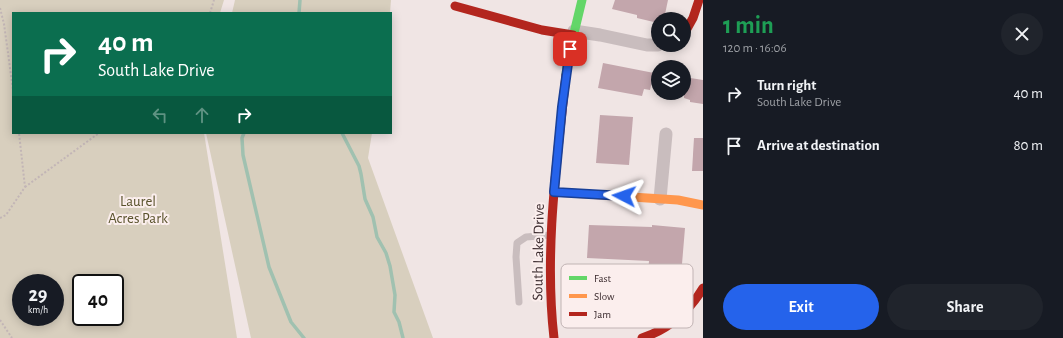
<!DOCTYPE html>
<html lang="en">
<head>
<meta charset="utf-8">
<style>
	body { margin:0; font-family:"Alegreya Sans",sans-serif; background:#20242c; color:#f1f3f6; height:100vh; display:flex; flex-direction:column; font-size:15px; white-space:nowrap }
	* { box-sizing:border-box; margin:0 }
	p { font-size:13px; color:#9ea1a6 }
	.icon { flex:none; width:22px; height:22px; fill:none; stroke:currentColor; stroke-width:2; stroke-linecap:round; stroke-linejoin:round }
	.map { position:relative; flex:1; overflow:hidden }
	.drawer { display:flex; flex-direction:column; background:#171b24; width:360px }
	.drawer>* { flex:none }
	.hud { position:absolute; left:12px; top:12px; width:380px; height:122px; border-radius:0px; box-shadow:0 2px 10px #0003; background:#0b6e4f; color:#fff; overflow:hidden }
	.fabs { position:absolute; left:651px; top:12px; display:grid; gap:8px }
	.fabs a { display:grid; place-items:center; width:40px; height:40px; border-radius:50%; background:#171b24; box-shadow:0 2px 10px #0003; font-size:20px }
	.speed { position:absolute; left:12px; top:274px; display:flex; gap:8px; font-size:20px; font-weight:700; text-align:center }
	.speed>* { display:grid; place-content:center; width:52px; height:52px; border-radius:50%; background:#171b24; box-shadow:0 2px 10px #0003; line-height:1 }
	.speed small { font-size:10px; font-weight:400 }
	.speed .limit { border:2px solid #111; border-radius:6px; background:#fff; color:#111 }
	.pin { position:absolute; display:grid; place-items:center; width:34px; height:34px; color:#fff; margin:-17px; border-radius:8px; box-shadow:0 2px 6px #0006 }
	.me { position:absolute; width:44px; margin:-22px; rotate:274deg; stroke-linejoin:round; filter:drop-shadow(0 0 3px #0008) }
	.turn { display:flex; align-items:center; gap:14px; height:84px; padding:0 20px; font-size:18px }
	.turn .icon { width:52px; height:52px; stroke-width:2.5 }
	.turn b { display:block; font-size:28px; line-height:34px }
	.lanes { display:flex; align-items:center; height:38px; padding:0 20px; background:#0003; justify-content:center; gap:20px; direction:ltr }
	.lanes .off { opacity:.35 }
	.round { display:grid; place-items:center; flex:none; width:42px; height:42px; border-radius:21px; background:#20242c }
	.summary { display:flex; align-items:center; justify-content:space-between; height:68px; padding:0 20px }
	h1 { font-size:24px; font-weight:700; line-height:30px; color:#1e9e55 }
	.cta { display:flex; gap:8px; margin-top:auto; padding:8px 20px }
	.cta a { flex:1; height:46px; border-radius:24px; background:#2563eb; color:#fff; font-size:16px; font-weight:700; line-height:46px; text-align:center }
	.cta a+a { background:#20242c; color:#f1f3f6 }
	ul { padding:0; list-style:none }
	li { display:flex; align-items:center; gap:12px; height:52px; padding:0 20px }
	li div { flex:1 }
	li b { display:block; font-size:15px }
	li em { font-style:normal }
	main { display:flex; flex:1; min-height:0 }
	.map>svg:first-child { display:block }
</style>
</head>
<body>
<main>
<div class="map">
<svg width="703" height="338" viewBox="0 0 703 338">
	<rect width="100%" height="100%" fill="#f0e5e4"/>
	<!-- green -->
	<g fill="#d8cfbe" fill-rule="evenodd">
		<path d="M 0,0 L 224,0 L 220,13 L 13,13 L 13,133 L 204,133 L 237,338 L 0,338 ZM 21,283 L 55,283 L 55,317 L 21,317 ZM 81,283 L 115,283 L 115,317 L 81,317 Z"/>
		<polygon points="235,0 391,0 390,13 232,13"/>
		<polygon points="206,133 372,133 368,158 433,338 251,338"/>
	</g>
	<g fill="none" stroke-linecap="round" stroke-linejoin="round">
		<!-- stream -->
		<g stroke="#a0c1b0" stroke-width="3.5">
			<polyline points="299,13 300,0"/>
			<polyline points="244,133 242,138 243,155 269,267 291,322 304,338"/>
			<polyline points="342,133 359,166 361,174 365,199 373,217 377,237 386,253 390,266 395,295 394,312 399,322 403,338"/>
		</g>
	</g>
	<!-- building -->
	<g fill="#c3a6ac">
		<polygon points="615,0 668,0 664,19 658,19 658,23 637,18 637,15 612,9"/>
		<polygon points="603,63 654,73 650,90 644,89 642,96 598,88"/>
		<polygon points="684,77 703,80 703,104 690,102 690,100 684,98"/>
		<polygon points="600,115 633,117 629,165 596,163"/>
		<polygon points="694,138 703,138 703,171 692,171"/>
		<polygon points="589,225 652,227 652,225 685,228 681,276 648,273 649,261 587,258"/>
	</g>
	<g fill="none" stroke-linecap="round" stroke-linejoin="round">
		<!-- path -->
		<g stroke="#c2b5b6" stroke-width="2" stroke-dasharray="2 2" stroke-linecap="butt">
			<polyline points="0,8 4,24 13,90"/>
			<polyline points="210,13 214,0"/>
			<polyline points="25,187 99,133"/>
			<polyline points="0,218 6,215 25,187 19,133"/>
			<polyline points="0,320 12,338"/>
		</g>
		<!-- lane -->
		<polyline stroke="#c9bdbe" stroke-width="7" points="519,302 516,257 517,243 526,237 551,235"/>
		<!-- street -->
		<g stroke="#c9bdbe" stroke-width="13">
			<polyline points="574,31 600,35 647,45 658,45"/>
			<polyline points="660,199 666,134"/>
		</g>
		<!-- fast -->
		<polyline stroke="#63d668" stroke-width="9" points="566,75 568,58 582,0"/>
		<!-- slow -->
		<polyline stroke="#ff974d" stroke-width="9" points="554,192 678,200 703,205"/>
		<!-- jam -->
		<g stroke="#b3261e" stroke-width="9">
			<polyline points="455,6 542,30 573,35"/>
			<polyline points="684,34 693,18 699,0"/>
			<path d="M 554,338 C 544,251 557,161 566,75"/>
			<path d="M 642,338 C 669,329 688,313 703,288"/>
		</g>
	</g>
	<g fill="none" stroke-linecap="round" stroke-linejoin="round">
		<defs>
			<polyline id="route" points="570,49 562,107 554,192 624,196"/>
		</defs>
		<!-- route casing -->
		<use href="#route" stroke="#184099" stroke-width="10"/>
		<!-- route -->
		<use href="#route" stroke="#2563eb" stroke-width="7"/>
	</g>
	<g text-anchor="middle" stroke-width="4" stroke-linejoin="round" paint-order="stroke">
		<!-- park labels -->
		<g font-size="15" fill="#5a532d" stroke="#fbeeed">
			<text x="138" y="206">Laurel<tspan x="138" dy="17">Acres Park</tspan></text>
		</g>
		<!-- street labels -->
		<g font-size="15" fill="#3b2b2e" stroke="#fbeeed">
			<text transform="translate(538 252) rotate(-89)" y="5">South Lake Drive</text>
		</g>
	</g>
	<!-- legend -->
	<rect x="561" y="264" width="132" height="64" rx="6" fill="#fbeeed" stroke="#c1b4b4" stroke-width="1"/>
	<rect x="569" y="276" width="18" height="4" fill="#63d668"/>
	<rect x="569" y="294" width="18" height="4" fill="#ff974d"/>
	<rect x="569" y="312" width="18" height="4" fill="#b3261e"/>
	<g font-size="11" fill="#3b2b2e">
		<text x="594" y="282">Fast</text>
		<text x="594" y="300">Slow</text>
		<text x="594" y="318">Jam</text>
	</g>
</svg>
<div class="fabs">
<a><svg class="icon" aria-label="search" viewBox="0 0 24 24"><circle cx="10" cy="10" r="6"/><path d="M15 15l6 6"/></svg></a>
<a><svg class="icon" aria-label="layers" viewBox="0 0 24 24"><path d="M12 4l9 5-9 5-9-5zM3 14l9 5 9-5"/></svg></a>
</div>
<div class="speed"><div>29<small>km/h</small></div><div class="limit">40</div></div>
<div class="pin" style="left:570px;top:49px;background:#d93025"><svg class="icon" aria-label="arrive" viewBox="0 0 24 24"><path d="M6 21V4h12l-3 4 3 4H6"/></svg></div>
<svg class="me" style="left:624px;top:196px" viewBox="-20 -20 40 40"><path d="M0-17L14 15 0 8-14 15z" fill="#2563eb" stroke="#fff" stroke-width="4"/></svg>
<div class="hud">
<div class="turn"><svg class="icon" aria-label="right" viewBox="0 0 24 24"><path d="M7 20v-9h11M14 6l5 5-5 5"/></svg><div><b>40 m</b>South Lake Drive</div></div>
<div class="lanes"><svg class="icon off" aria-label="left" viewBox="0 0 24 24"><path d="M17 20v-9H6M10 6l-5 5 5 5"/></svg><svg class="icon off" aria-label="ahead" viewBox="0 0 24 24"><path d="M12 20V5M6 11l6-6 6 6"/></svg><svg class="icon" aria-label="right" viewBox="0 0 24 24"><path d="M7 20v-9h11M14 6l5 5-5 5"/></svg></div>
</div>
</div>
<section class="drawer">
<div class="summary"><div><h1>1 min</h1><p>120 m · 16:06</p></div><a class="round"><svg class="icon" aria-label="close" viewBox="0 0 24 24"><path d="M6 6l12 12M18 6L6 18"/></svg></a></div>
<ul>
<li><svg class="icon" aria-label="right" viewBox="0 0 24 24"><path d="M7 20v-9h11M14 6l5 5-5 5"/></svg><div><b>Turn right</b><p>South Lake Drive</p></div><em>40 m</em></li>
<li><svg class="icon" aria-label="arrive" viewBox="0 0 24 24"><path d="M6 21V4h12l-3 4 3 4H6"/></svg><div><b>Arrive at destination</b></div><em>80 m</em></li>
</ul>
<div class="cta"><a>Exit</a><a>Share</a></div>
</section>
</main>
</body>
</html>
